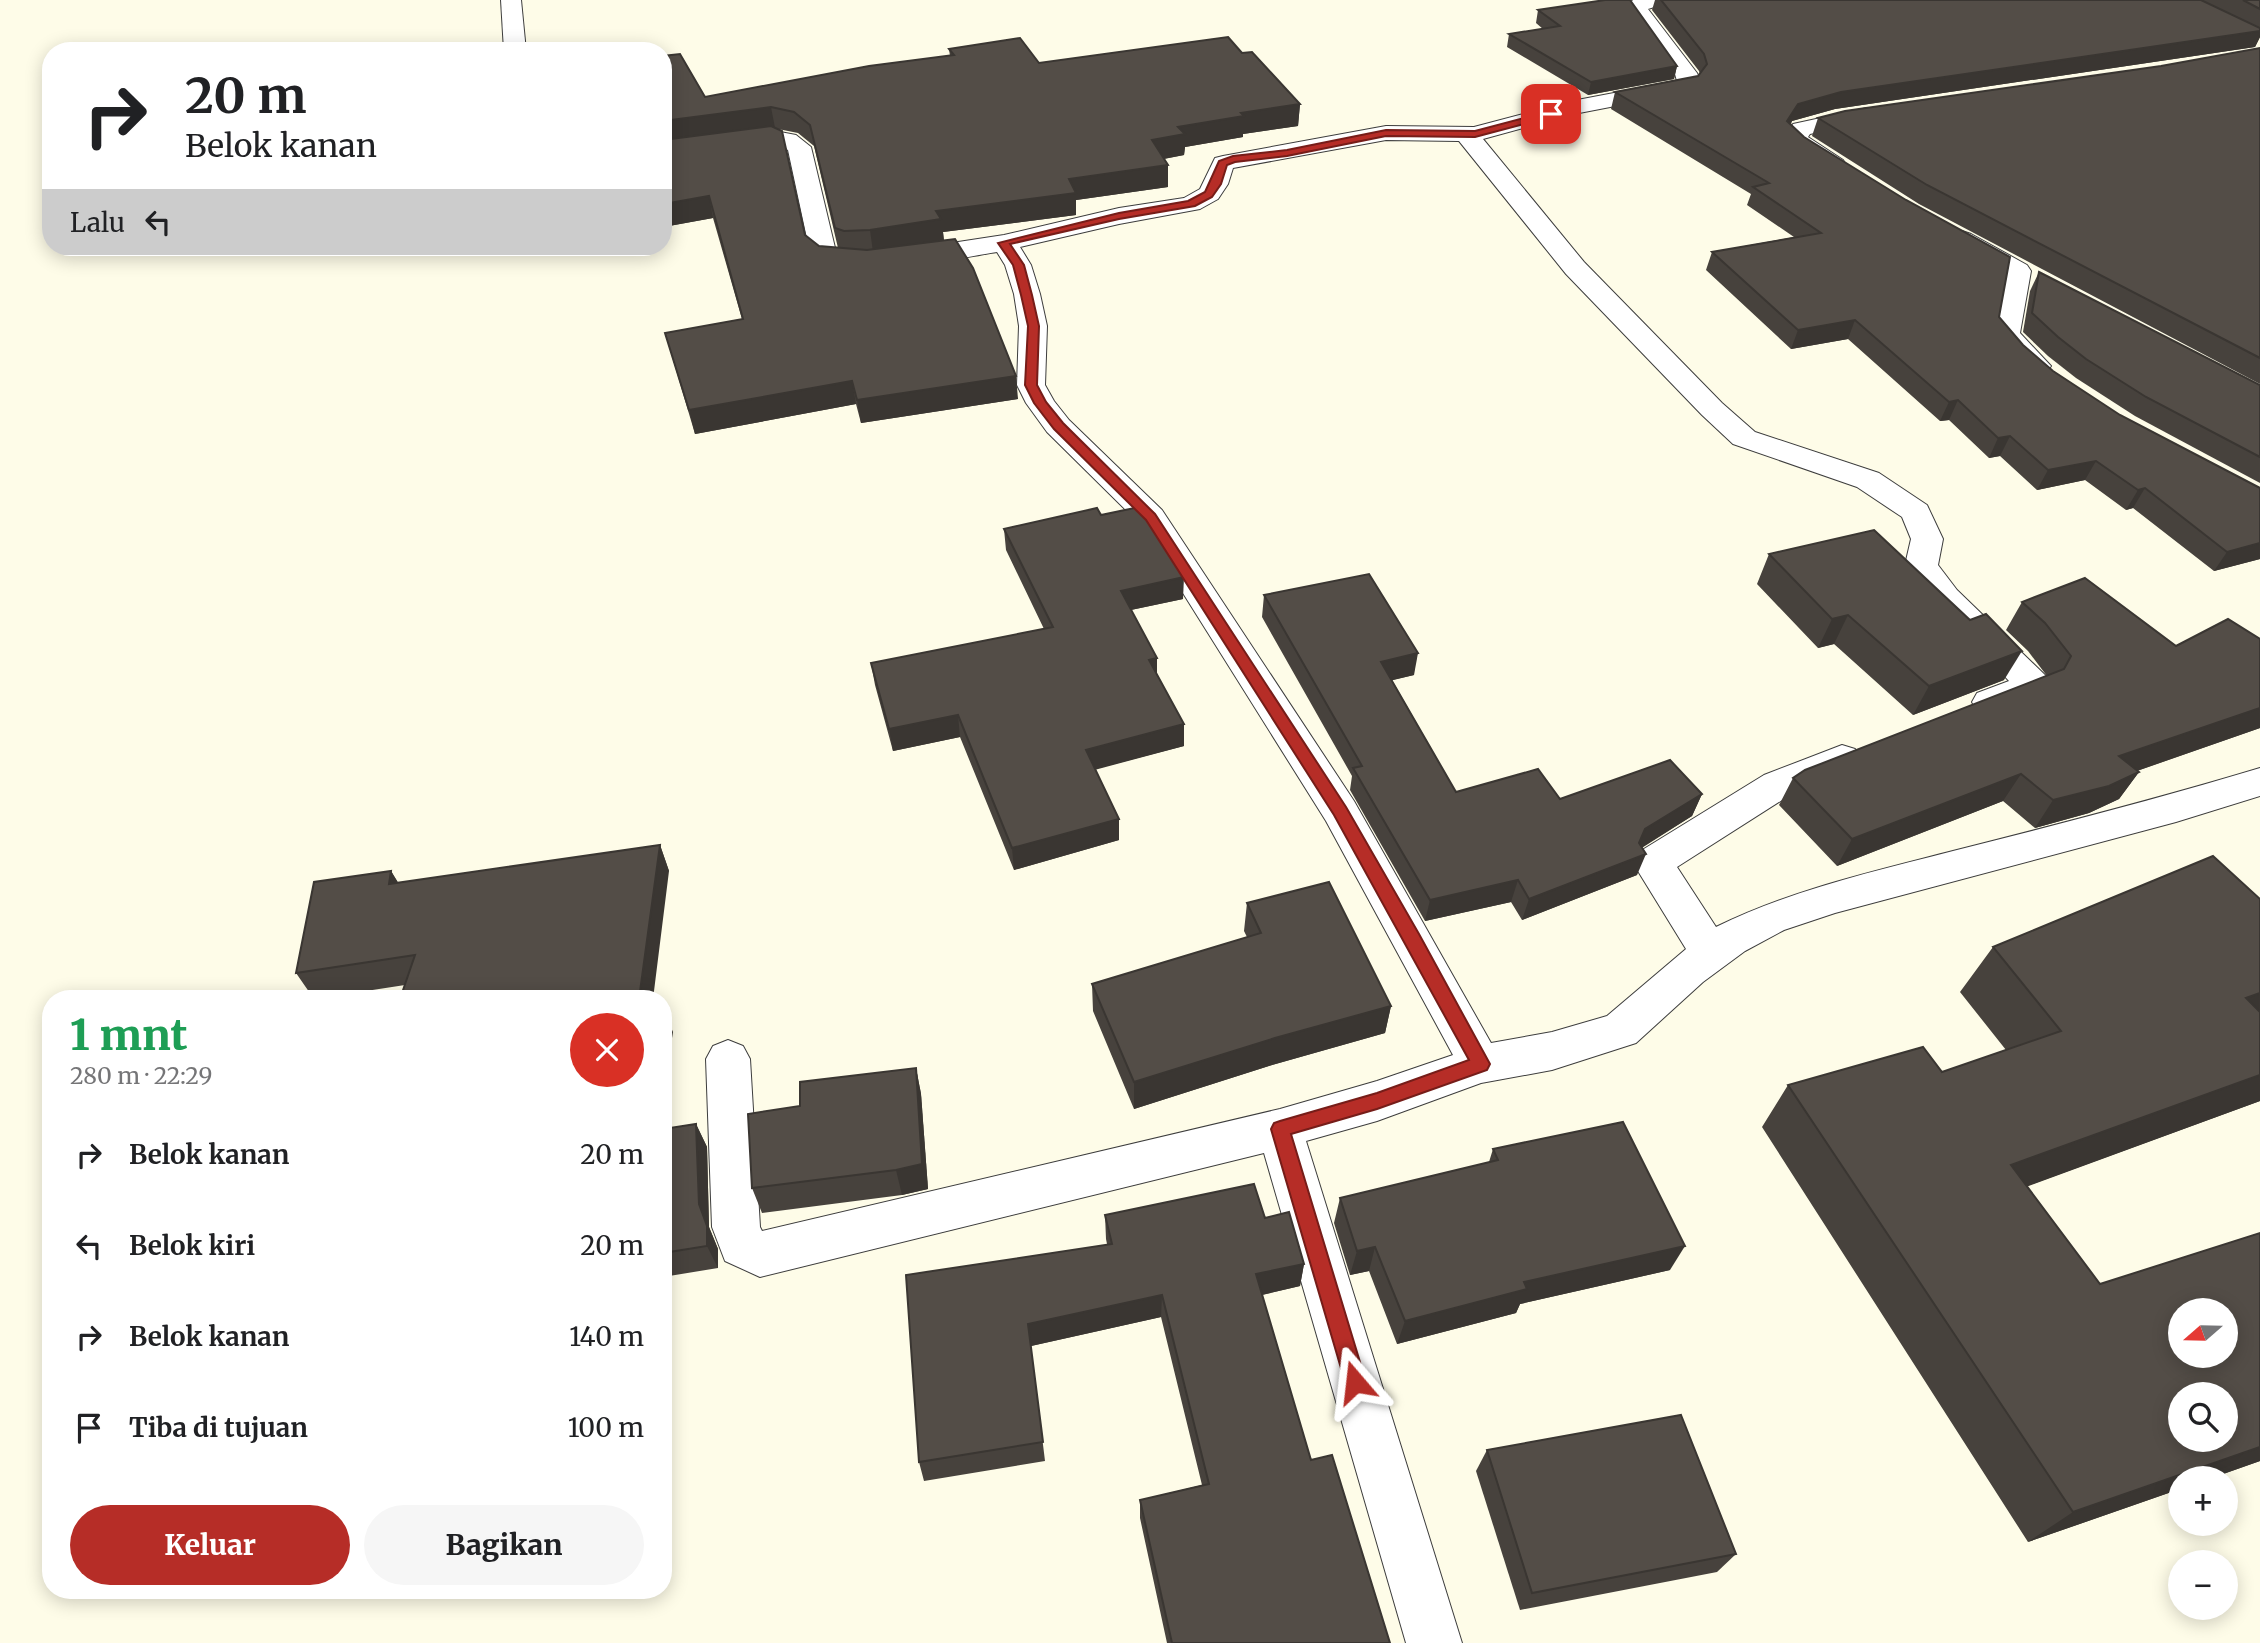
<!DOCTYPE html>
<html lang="id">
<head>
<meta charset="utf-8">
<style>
	body { margin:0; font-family:Merriweather,serif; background:#f6f6f6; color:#202124; height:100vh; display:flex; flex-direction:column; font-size:26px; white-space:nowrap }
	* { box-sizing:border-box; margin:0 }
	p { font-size:23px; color:#757577 }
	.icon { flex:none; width:38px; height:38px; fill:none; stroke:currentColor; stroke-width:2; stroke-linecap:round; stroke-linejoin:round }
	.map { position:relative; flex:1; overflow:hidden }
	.sheet { position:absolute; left:42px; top:990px; width:630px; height:609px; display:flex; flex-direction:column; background:#fff; border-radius:28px; box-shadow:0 4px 18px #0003 }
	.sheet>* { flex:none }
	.hud { position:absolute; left:42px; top:42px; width:630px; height:214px; border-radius:28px; box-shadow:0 4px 18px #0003; background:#fff; color:#202124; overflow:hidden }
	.needle { width:46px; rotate:250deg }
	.controls { position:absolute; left:2168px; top:1298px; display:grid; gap:14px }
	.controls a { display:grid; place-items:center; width:70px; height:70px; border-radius:50%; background:#fff; box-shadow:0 4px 18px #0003; font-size:35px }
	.pin { position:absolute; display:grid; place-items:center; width:60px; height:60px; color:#fff; margin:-30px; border-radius:14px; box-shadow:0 4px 10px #0006 }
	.me { position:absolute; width:77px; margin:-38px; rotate:343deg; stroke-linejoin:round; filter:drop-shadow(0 0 5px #0008) }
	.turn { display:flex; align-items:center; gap:24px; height:147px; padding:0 28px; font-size:32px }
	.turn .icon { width:91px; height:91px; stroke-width:2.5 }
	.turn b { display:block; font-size:49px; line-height:60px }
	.then { display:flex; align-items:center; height:66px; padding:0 28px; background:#0003; gap:14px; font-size:26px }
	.round { display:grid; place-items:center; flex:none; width:74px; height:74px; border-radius:37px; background:#f6f6f6 }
	.head { display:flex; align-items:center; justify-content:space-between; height:119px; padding:0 28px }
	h1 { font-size:42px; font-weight:800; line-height:52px; color:#1e9e55 }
	.action { display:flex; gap:14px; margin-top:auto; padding:14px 28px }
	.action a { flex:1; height:80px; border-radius:42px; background:#b62d27; color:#fff; font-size:28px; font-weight:800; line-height:80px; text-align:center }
	.action a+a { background:#f6f6f6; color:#202124 }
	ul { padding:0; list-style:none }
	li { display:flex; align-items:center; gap:21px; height:91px; padding:0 28px }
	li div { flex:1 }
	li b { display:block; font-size:26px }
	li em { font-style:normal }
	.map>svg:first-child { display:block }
</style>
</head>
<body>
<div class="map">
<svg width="2260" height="1643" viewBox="0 0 2260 1643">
	<rect width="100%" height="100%" fill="#fefce8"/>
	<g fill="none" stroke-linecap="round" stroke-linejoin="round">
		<defs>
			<g id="minor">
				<polygon points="501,0 521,0 526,51 504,51"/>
				<path d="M 1633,0 L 1667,0 L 1664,4 L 1648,9 L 1697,73 L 1700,80 L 1693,91 L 1574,114 L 1483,139 L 1584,262 L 1722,403 L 1755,432 L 1879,473 L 1927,505 L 1943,539 L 1938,565 L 1957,590 L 2046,676 L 2051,685 L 2046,694 L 2003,711 L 1990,715 L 1977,711 L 1972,702 L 1977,693 L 2009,681 C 1974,642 1934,610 1905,565 L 1911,539 L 1902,517 L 1857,487 L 1733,444 L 1702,415 L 1566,274 L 1459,141 L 1386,140 L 1233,168 L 1228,184 L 1218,199 L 1200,209 L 1119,224 L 1020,247 L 1031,265 L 1040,294 L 1047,326 L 1045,385 L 1054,401 L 1069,420 L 1162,510 L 1354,801 L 1491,1043 L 1552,1032 L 1607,1016 L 1686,949 L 1633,863 L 1639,852 L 1764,775 L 1842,745 L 1855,749 L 1861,759 L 1855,769 L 1790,795 L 1677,867 L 1716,927 C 1791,890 1872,872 1953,851 C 2056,825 2158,799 2260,768 L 2260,796 L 2176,822 L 1835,913 L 1784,930 L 1745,951 L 1703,982 L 1636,1043 L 1552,1070 L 1481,1083 L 1377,1121 L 1306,1141 L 1462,1643 L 1406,1643 L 1264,1153 L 760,1277 L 725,1261 L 712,1227 L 706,1059 L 713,1046 L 728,1040 L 743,1046 L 750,1059 L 760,1227 L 762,1231 L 1280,1109 L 1377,1081 L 1453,1055 L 1326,821 L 1139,523 L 1047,432 L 1026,403 L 1017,385 L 1019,326 L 1014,294 L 1005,265 L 997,252 C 962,257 832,287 811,257 L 788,150 L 775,145 L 663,160 L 663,146 L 775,131 L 796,135 L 811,147 L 836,252 L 847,256 L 873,255 L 1004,235 L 1119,208 L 1184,198 L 1200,189 L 1215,158 L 1223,156 L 1386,126 L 1474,127 L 1572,101 L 1677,81 L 1675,74 L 1626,7 Z"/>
				<path d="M 1867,108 L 1875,110 L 1878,115 L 1875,120 L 1810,134 L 1808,137 L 1843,160 L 1846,165 L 1843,170 C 1823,175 1795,154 1784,138 L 1793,124 Z"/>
				<path d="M 1962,231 L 1971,234 L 2027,265 L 2031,271 L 2020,333 L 2051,366 L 2047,372 C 2021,378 2005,353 1992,334 L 2004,274 L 1953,244 L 1949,239 L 1953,234 Z"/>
			</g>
		</defs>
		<!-- minor casing -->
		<use href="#minor" stroke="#3d3d3d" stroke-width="2"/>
		<!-- minor -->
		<use href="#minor" fill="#fff" fill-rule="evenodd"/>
	</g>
	<!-- wall -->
	<g fill="#47423d" fill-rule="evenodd">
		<polygon points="1655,0 2260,0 2260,37 2255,47 1835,109 1792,121 1791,124 1804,137 1999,317 2023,345 2260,559 2214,571 2133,508 2126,510 2085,480 2037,490 2000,456 1989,458 1949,420 1940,421 1848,339 1791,349 1706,270 1712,252 1794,237 1747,205 1751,194 1611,109 1615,92 1698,76 1700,74 1699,71 1652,10"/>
		<polygon points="1538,10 1677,66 1674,79 1588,95 1507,47 1509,34 1543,29 1536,23"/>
		<polygon points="2260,48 2260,384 1919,204 1812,136 1818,118 2161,66"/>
		<path d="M 949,49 L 1039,63 L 1242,53 L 1300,104 L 1298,126 L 1243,134 L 1243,137 L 1185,147 L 1184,155 L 1164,159 L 1168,187 L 1076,200 L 1076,215 L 943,232 L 944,241 L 1018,399 L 861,423 L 856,404 L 695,434 L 665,333 L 742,319 L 713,218 L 669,226 L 663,213 L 663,56 L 705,97 L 950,56 ZM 778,129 L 798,133 L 814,146 L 838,248 L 819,246 L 805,235 Z"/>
		<polygon points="2039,272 2260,385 2260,483 2135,416 2076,378 2048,356 2023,332 2030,291"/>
		<polygon points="1101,515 1183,599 1131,610 1157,674 1184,746 1095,769 1119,840 1014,870 960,737 893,751 875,685 871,663 1044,629 1006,550 1004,529"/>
		<polygon points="1769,554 2004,680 1913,715 1834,644 1818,648 1757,584"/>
		<polygon points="1264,595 1414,675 1392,680 1456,792 1560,799 1702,794 1692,816 1642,847 1637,875 1522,920 1511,902 1425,921 1350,790 1352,776 1262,617"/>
		<polygon points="2022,602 2260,728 2137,771 2139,772 2119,799 2089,813 2035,828 2003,801 1837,866 1779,805 1793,778 2047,676 2028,651 2006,630"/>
		<polygon points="660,845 669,871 405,985 314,999 296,973 391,871 398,883"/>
		<polygon points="2260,899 2260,1101 2027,1186 2100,1284 2260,1233 2260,1461 2209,1479 2180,1479 2180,1489 2028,1542 1762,1127 1788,1085 1942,1072 2006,1050 1960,992 1993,947"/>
		<polygon points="1247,903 1391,1006 1385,1033 1272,1065 1134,1109 1093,1011 1092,984 1247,937 1244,931"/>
		<polygon points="916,1068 921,1094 928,1189 902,1195 762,1213 752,1188 800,1106"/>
		<polygon points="696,1124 707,1147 709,1227 718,1249 718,1268 663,1277 663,1129"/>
		<polygon points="1493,1149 1670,1270 1520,1304 1516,1313 1397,1344 1369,1271 1350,1275 1334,1223 1340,1198 1489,1162"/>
		<polygon points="1105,1215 1265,1218 1304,1264 1300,1286 1262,1295 1311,1460 1390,1643 1167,1643 1140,1518 1140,1500 1202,1485 1161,1317 1031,1346 1045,1461 924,1481 919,1462 1107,1244 1106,1239"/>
		<polygon points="1487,1450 1736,1554 1717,1572 1520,1610 1476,1471"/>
	</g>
	<!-- shaded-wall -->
	<g fill="#3a3632">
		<polygon points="2260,31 2260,37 2255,47 1835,109 1792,121 1781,138 1787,121 1798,104 1841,92"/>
		<polygon points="1677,66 1674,79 1588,95 1591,82"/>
		<polygon points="1300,104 1298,126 1243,134 1243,137 1185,147 1184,155 1152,161 1152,140 1178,127 1241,113"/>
		<polygon points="771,107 775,128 663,143 663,121"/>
		<polygon points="1168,165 1168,187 1076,200 1076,215 943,232 944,242 873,252 870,230 936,211 1069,179"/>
		<polygon points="709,196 713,218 669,226 664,204"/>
		<polygon points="1855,320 1848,339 1791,349 1798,330"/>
		<polygon points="1016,376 1018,399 861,423 857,400"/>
		<polygon points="852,381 856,404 695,434 689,410"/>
		<polygon points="1958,400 1949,420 1940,421 1949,402"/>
		<polygon points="2010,436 2000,456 1989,458 1998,438"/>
		<polygon points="2096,461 2085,480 2037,490 2048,470"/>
		<polygon points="2145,488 2133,508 2126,510 2138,490"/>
		<polygon points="2260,543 2260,559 2214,571 2227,552"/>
		<polygon points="1184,577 1183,599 1121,612 1121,591"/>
		<polygon points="1848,615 1834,644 1818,648 1832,619"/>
		<polygon points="2022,651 2004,680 1913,715 1929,686"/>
		<polygon points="1418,653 1414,675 1377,684 1381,662"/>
		<polygon points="1157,658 1157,680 1149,660"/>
		<polygon points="2260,708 2260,728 2099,784 2119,756"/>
		<polygon points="958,715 960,737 893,751 889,729"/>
		<polygon points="1184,724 1184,746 1087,772 1086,750"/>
		<polygon points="2139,772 2119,799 2089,813 2035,828 2053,800"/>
		<polygon points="2021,774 2003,801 1837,866 1852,839"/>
		<polygon points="1702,794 1692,816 1637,851 1646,854 1637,875 1522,920 1529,899"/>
		<polygon points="1119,819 1119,840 1014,870 1012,848"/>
		<polygon points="660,845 669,871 653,999 639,999"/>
		<polygon points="391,871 407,897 389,884"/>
		<polygon points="1518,880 1511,902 1425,921 1430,900"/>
		<polygon points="2260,993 2260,1021 2246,998"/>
		<polygon points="1391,1006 1385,1033 1272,1065 1134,1109 1134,1082 1275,1038"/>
		<polygon points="663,1009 673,1032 663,1093"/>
		<polygon points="916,1068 921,1094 928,1189 902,1195 896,1170"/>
		<polygon points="2260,1075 2260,1101 1974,1206 2011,1165"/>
		<polygon points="696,1124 707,1147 709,1227 718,1249 718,1268 707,1246 699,1204"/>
		<polygon points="1685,1246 1670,1270 1520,1304 1516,1313 1397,1344 1405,1321 1524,1282"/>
		<polygon points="1375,1247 1369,1271 1350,1275 1357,1251"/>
		<polygon points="1304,1264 1300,1286 1253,1297 1256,1274"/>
		<polygon points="1162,1295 1161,1317 1031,1346 1028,1324"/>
		<polygon points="2260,1447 2260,1461 2209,1479 2180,1479 2180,1489 2028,1542 2073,1512"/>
	</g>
	<!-- building -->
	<g fill="#534d47" stroke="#3a3632" stroke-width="2" fill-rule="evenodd">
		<polygon points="1605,0 1630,0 1677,66 1591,82 1509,34 1560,26 1538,10"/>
		<polygon points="1661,0 2201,0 2260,28 2260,31 1841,92 1798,104 1787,121 1804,137 1906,200 2010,257 1999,317 2023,345 2053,371 2120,415 2260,488 2260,543 2227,552 2145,488 2138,490 2096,461 2048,470 2010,436 1998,438 1958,400 1949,402 1855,320 1798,330 1712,252 1821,233 1753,187 1769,183 1615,92 1698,76 1707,64 1704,54"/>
		<polygon points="2243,0 2260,0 2260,9"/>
		<polygon points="1228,37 1242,53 1252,52 1300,104 1241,113 1244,116 1178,127 1185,134 1152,140 1168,165 1069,179 1076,193 936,211 941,219 870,230 844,231 835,228 810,125 794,112 771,107 663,121 663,56 680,54 705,97 869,66 954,55 949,49 1020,38 1039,63"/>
		<polygon points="2260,48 2260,358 1927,185 1818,118 1845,111 2161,66"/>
		<polygon points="771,126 782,131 805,235 819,246 867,250 955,239 973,268 1016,376 857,400 852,381 689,410 665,333 743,319 709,196 664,204 663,203 663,140"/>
		<polygon points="2039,272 2260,385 2260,457 2146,397 2086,359 2058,337 2032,313"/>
		<polygon points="1139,507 1184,577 1121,591 1157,658 1149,660 1184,724 1086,750 1119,819 1012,848 958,715 889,729 871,663 1053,627 1004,529 1097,508 1101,515"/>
		<polygon points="1874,530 1970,620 1986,614 2022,651 1929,686 1848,615 1832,619 1769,554"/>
		<polygon points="1369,574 1418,653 1381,662 1456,792 1538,769 1560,799 1670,760 1702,794 1645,829 1639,843 1646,854 1529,899 1518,880 1430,900 1353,768 1362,766 1264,595"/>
		<polygon points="2085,578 2176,646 2228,619 2260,639 2260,708 2119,756 2139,772 2109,786 2053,800 2021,774 1852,839 1793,778 1805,770 2064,669 2071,656 2045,623 2022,602"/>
		<polygon points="660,845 639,999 400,999 415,955 296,973 314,882 391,871 389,884"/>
		<path d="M 2213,856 L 2260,899 L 2260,993 L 2246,998 L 2260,1012 L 2260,1075 L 2011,1165 L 2100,1284 L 2260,1233 L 2260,1447 L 2073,1512 L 1788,1085 L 1923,1047 L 1942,1072 L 2061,1031 L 1993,947 ZM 2180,1311 L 2226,1311 L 2226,1356 L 2180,1356 ZM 2180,1395 L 2226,1395 L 2226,1440 L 2180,1440 Z"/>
		<polygon points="1329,882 1391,1006 1275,1038 1134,1082 1092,984 1261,933 1247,903"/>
		<polygon points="916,1068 922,1164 896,1170 752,1188 748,1114 800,1106 800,1082"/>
		<polygon points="1623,1122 1685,1246 1524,1282 1527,1289 1405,1321 1375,1247 1357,1251 1340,1198 1498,1160 1493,1149"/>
		<polygon points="696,1124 699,1204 707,1226 707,1246 663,1253 663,1129"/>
		<polygon points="1254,1184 1265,1218 1289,1212 1304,1264 1256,1274 1311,1460 1332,1455 1390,1643 1172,1643 1140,1500 1209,1484 1162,1295 1028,1324 1043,1442 919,1462 906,1275 1112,1244 1105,1215"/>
		<polygon points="1681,1415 1736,1554 1532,1593 1487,1450"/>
	</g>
	<!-- route -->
	<polygon fill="#b62d27" stroke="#761d19" stroke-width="2" points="1551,111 1554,112 1554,116 1475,137 1386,136 1287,156 1235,162 1227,165 1221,184 1212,197 1195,206 1119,219 1010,244 1024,265 1032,295 1039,326 1037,385 1046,402 1063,423 1155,514 1346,807 1419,934 1490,1064 1487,1070 1377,1109 1291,1134 1366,1382 1363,1389 1355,1392 1348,1389 1345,1382 1271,1129 1274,1123 1280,1121 1377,1093 1469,1060 1334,815 1146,520 1054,429 1034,403 1025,385 1028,326 1021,295 1013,265 998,243 1119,213 1188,201 1205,192 1219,161 1233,156 1287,150 1386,130 1475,131"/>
</svg>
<div class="controls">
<a><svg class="needle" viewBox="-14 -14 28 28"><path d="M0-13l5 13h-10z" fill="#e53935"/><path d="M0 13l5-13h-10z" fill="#757577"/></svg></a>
<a><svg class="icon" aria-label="search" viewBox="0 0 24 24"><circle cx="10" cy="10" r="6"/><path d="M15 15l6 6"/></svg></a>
<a>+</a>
<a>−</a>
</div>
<div class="pin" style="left:1551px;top:114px;background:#d93025"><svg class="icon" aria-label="arrive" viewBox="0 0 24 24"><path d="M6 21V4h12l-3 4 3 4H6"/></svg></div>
<svg class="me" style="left:1355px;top:1382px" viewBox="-20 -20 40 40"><path d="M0-17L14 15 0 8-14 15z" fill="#b62d27" stroke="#fff" stroke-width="4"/></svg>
<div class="hud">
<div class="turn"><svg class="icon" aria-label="right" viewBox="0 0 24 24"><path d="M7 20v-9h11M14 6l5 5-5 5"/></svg><div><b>20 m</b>Belok kanan</div></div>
<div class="then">Lalu<svg class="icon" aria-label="left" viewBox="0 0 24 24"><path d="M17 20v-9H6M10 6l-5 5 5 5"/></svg></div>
</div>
<section class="sheet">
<div class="head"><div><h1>1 mnt</h1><p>280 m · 22:29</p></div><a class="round" style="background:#d93025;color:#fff"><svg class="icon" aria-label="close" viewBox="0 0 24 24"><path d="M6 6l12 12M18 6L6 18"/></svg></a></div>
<ul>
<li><svg class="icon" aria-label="right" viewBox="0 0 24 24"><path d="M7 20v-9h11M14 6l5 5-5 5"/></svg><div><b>Belok kanan</b></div><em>20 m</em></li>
<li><svg class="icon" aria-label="left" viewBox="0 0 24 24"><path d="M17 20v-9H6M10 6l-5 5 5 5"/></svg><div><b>Belok kiri</b></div><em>20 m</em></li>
<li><svg class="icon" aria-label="right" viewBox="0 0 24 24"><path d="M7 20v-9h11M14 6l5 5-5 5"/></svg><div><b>Belok kanan</b></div><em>140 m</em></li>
<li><svg class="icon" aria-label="arrive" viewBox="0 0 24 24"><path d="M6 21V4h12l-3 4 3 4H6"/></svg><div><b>Tiba di tujuan</b></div><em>100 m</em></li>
</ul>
<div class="action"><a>Keluar</a><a>Bagikan</a></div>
</section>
</div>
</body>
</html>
